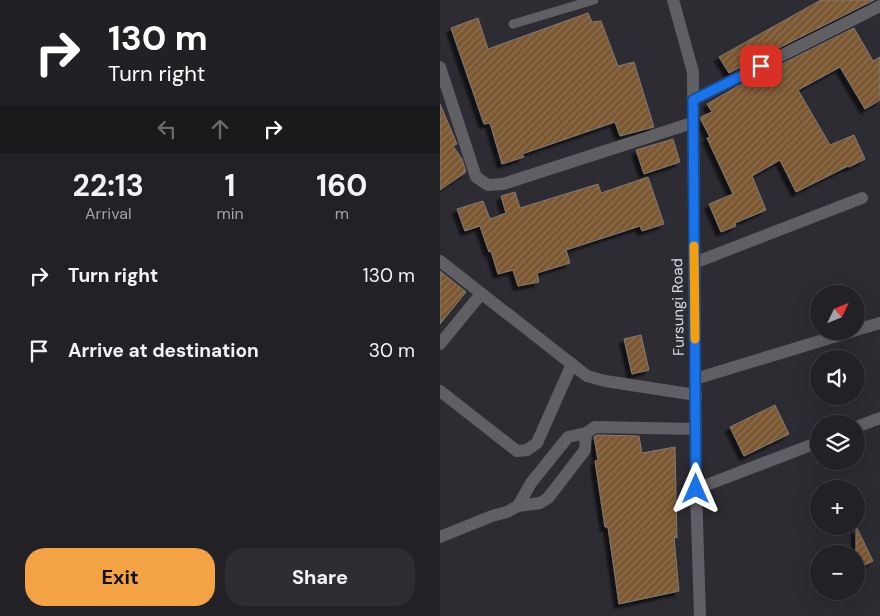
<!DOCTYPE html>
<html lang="en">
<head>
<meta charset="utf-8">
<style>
	body { margin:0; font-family:"DM Sans",sans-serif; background:#2e2e32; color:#f1f3f6; height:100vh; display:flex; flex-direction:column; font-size:19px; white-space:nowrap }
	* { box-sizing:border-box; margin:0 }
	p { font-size:16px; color:#a2a3a7 }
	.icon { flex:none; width:28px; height:28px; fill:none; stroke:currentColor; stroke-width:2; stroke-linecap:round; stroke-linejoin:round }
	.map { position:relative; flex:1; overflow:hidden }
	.panel { display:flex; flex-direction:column; background:#222126; width:440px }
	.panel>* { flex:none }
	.guide { background:#202124; color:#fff; overflow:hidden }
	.needle { width:32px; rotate:47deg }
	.buttons { position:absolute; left:370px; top:285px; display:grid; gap:10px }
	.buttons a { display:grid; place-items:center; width:55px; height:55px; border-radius:50%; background:#222126; box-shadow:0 5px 20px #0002,0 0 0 1px #3f3e43; font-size:25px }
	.pin { position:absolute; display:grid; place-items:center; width:42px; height:42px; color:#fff; margin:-21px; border-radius:10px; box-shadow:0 2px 8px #0006 }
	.me { position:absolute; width:55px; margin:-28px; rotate:0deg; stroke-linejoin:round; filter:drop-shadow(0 0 4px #0008) }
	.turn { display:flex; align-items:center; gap:18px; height:105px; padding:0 25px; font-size:22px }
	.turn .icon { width:65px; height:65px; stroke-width:2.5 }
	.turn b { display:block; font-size:35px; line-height:42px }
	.lanes { display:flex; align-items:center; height:48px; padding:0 25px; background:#0003; justify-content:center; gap:25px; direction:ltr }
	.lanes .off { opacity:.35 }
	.eta { display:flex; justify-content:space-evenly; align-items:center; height:85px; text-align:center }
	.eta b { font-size:30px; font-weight:700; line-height:35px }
	.action { display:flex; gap:10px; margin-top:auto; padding:10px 25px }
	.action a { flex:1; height:58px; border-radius:20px; background:#f4a344; color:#111; font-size:20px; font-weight:700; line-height:58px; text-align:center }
	.action a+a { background:#2e2e32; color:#f1f3f6 }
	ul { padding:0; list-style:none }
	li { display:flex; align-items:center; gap:15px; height:75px; padding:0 25px }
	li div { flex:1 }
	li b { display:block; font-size:19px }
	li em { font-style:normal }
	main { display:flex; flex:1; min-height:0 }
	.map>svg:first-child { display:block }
</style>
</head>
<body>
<main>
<section class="panel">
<div class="guide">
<div class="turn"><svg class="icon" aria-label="right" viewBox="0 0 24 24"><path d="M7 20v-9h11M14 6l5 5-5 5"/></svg><div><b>130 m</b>Turn right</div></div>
<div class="lanes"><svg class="icon off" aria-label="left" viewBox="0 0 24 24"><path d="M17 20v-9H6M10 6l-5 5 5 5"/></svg><svg class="icon off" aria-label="ahead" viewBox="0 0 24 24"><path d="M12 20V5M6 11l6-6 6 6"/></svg><svg class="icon" aria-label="right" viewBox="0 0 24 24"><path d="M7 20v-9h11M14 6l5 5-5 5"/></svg></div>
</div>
<div class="eta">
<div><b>22:13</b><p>Arrival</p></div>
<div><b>1</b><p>min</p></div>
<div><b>160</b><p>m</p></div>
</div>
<ul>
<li><svg class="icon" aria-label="right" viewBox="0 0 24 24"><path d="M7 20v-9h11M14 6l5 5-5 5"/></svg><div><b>Turn right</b></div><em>130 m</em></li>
<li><svg class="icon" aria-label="arrive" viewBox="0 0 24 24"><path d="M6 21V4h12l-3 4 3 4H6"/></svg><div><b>Arrive at destination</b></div><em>30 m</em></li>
</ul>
<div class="action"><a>Exit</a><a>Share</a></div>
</section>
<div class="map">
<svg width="440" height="616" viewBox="0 0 440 616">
	<defs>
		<pattern id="building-hatch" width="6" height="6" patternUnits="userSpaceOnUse" patternTransform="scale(1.25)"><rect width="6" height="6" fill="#7c5933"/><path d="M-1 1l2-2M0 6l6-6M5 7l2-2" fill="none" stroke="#8e7050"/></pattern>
		<filter id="shadow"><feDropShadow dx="-4.5" dy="4.5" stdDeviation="1" flood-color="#0009"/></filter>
	</defs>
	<rect width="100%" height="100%" fill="#2d2c32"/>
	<!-- building -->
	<g fill="url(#building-hatch)" stroke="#807a75" filter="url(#shadow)">
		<polygon points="381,0 434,0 289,73 279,57"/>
		<polygon points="148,13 152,22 161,21 178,66 194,62 214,127 180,136 175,122 82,154 84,157 62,164 50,123 44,124 11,28 38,18 48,49"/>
		<polygon points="414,28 433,61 440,57 440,100 425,109 400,67 358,90 390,145 414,135 425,159 409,167 408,166 356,192 340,160 312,176 326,210 295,223 296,226 281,232 269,204 293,194 267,138 270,137 261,120 261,117 272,112 267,104 298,86"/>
		<polygon points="0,104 17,144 13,146 22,159 26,172 0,190"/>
		<polygon points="233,139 240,162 204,174 196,150"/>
		<polygon points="208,177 224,224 202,231 200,226 126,250 130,263 97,273 99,282 78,286 73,270 58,274 51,251 49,252 40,226 25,231 17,209 43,201 50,219 66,213 61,196 75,192 80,208 158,184 161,193"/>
		<polygon points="0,271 26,292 0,324"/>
		<polygon points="201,335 209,370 192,374 184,339"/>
		<polygon points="335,405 349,434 304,456 290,427"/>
		<polygon points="157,435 199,436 202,453 235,447 237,538 234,537 239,591 179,604 168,527 165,527 155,461 158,460 154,437"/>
		<polygon points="416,526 433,561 416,569"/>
	</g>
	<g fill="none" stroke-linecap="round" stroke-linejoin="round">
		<!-- service -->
		<polyline stroke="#605f63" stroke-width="9" points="73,24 154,0"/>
		<!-- minor -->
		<g stroke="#605f63" stroke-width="12">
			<polyline points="0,67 36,177 48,185 63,184 252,123"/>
			<polyline points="253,100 440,6"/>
			<polyline points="0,261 147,376 165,381 256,395"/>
			<polyline points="254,263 422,198"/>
			<polyline points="416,330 440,323"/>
			<polyline points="0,344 41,294"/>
			<polyline points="255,379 413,331"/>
			<polyline points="0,391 77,451 87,450 97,443 132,364"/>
			<polyline points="416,427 440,418"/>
			<polyline points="146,433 145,450 108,498 100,503 78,506 91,483 128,437 146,433 155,427 256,429"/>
			<polyline points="256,489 379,442"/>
			<polyline points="0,537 52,516 67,512 78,506"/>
		</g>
		<!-- tertiary -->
		<polyline stroke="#605f63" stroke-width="12" points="233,0 253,72 256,489 260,616"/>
	</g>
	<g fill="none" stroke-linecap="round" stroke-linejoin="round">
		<defs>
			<polyline id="route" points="256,489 253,100 321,66"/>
		</defs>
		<!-- route casing -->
		<use href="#route" stroke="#114b97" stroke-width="12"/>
		<!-- route -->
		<use href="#route" stroke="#1a73e8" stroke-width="9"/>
		<!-- slow -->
		<polyline stroke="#f59e0b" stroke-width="9" points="254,246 255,339"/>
	</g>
	<g text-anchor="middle" stroke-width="4.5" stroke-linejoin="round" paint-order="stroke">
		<!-- street labels -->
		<g font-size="15" fill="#dcdce0" stroke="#2d2c32">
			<text transform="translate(238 307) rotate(-91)" y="5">Fursungi Road</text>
		</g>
	</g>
</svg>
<div class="buttons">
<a><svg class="needle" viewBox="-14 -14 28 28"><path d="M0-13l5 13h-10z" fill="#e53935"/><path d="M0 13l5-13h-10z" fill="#a2a3a7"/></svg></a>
<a><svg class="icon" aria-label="sound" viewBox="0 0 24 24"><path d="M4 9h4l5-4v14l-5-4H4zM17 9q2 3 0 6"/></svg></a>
<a><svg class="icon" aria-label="layers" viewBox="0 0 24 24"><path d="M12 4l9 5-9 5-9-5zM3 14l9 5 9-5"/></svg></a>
<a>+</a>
<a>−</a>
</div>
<div class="pin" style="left:321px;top:66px;background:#d93025"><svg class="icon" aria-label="arrive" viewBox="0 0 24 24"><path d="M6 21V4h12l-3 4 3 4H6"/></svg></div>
<svg class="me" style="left:256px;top:489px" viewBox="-20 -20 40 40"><path d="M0-17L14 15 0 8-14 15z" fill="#1a73e8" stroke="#fff" stroke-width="4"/></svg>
</div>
</main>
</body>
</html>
